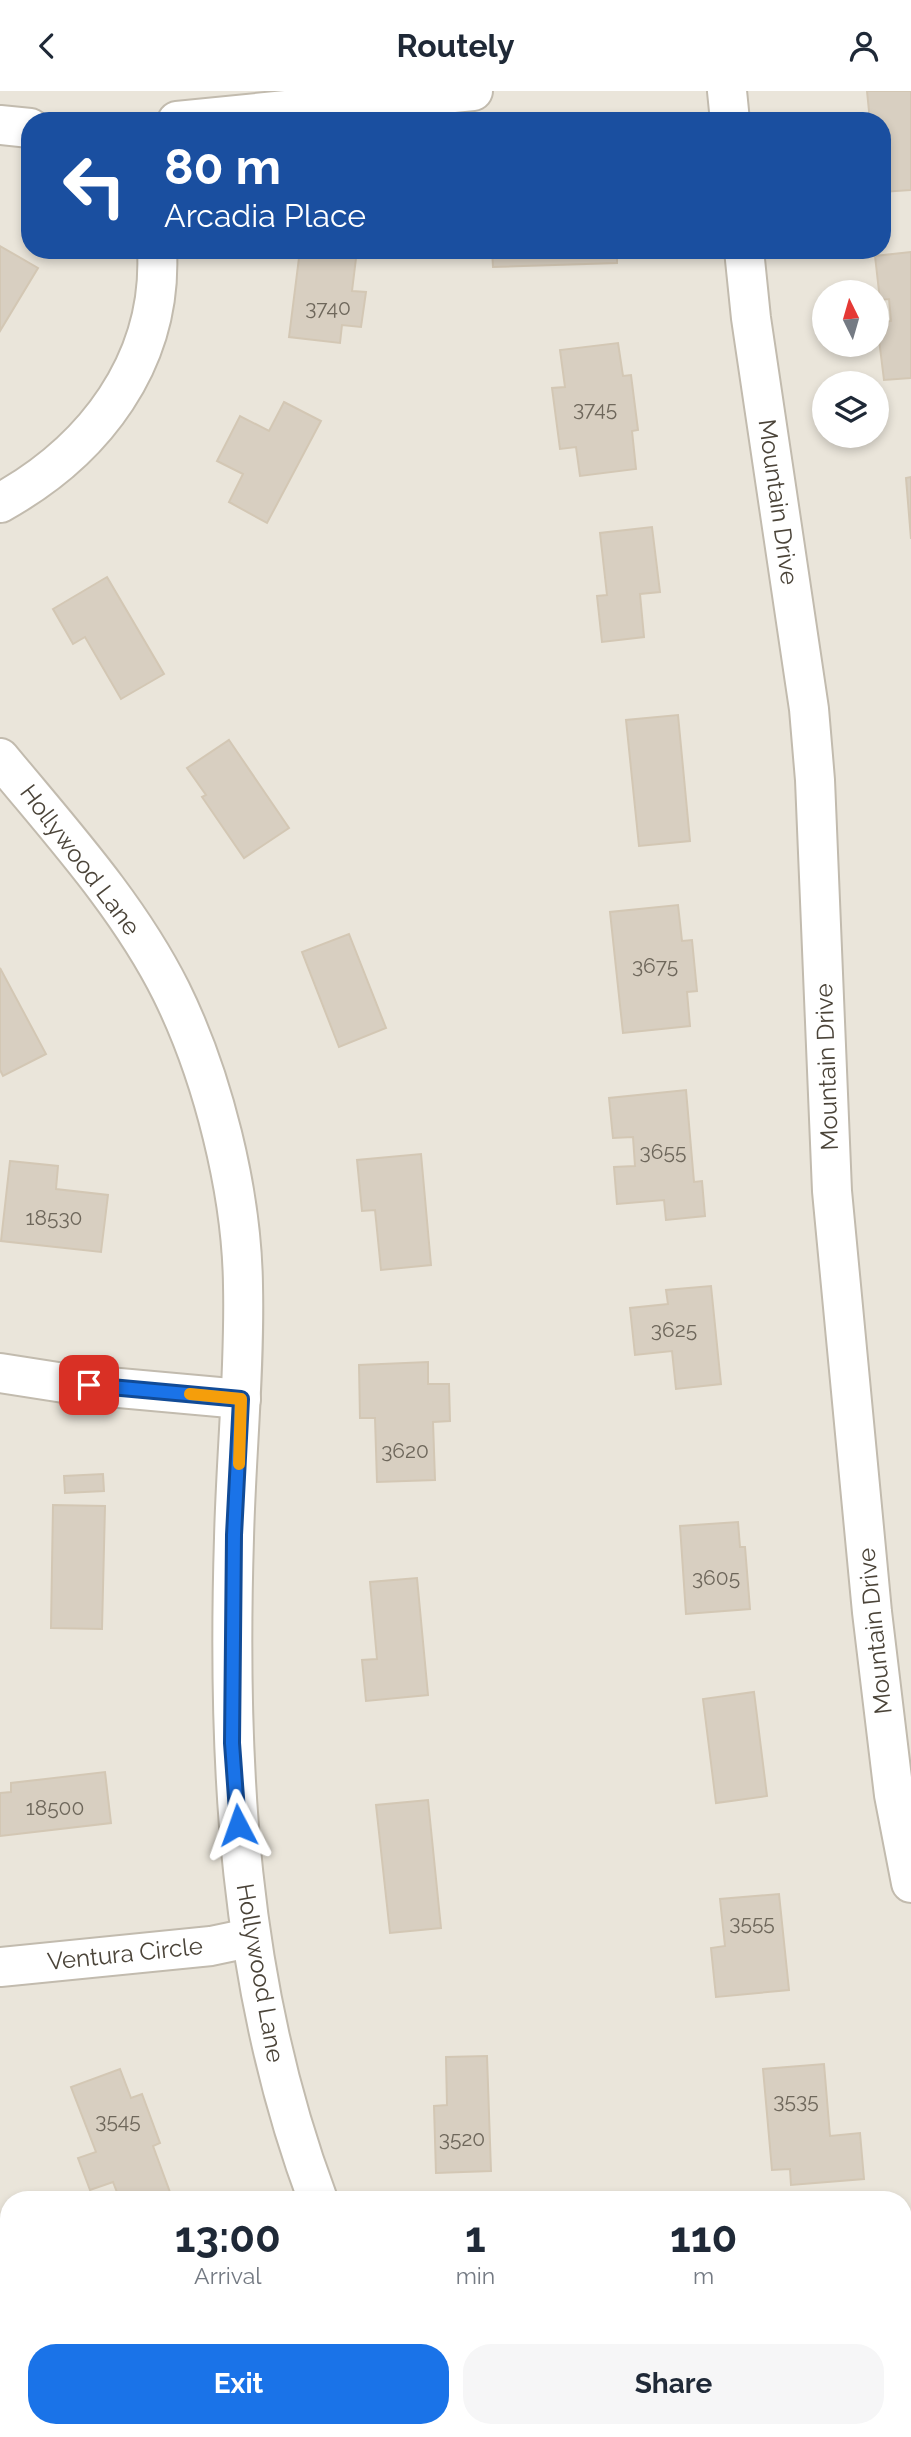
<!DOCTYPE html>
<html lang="en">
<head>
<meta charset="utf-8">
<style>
	body { margin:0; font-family:Raleway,sans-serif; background:#f6f6f7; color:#1f2937; height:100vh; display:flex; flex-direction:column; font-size:26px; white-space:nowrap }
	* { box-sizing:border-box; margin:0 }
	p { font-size:23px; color:#747a83 }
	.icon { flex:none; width:38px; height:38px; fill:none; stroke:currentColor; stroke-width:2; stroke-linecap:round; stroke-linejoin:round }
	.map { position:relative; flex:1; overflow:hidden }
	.details { position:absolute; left:0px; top:2100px; width:912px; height:247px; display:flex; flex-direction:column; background:#fff; border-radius:28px 28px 0 0; box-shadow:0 4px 10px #0003 }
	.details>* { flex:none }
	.top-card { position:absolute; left:21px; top:21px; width:870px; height:147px; border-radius:28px; box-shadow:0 4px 10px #0003; background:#1a4fa0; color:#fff; overflow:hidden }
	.needle { width:46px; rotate:355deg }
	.controls { position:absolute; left:812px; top:189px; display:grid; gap:14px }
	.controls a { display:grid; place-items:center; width:77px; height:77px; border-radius:50%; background:#fff; box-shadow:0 4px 10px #0003; font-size:35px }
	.pin { position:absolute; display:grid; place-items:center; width:60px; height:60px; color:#fff; margin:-30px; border-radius:14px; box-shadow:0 4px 10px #0006 }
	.me { position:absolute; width:77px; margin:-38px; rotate:356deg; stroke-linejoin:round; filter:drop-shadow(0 0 5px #0008) }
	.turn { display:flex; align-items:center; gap:24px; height:147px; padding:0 28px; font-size:32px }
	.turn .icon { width:91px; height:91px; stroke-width:2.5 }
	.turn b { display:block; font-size:49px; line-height:60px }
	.eta { display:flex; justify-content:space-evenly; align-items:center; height:119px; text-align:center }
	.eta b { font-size:42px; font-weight:700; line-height:49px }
	.button { display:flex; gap:14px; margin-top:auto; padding:14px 28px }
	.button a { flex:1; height:80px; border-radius:28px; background:#1a73e8; color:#fff; font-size:28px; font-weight:700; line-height:80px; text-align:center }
	.button a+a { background:#f6f6f7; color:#1f2937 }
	header { display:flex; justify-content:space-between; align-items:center; height:91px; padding:0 28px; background:#fff; font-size:32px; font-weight:700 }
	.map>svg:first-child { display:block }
</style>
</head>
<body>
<header><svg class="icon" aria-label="back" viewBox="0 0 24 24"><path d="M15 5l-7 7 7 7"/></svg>Routely<svg class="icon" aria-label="person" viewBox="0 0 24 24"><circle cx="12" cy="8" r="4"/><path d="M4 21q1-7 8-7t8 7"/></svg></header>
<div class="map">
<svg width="911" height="2346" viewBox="0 0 911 2346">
	<rect width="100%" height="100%" fill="#f6f3ec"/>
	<!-- residential -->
	<path fill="#eae5da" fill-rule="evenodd" d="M 0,0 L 911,0 L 911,2346 L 0,2346 ZM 30,30 L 882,30 L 882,159 L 30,159 ZM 824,201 L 877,201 L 877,254 L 824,254 ZM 824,292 L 877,292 L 877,345 L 824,345 ZM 9,2109 L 903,2109 L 903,2338 L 9,2338 Z"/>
	<!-- building -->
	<g fill="#d8cfc1" stroke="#d3c7b4" stroke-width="2">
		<polygon points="867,0 911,0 911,99 882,101 882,30 870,30"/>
		<polygon points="0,155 38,177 0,240"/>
		<polygon points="300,159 357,159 352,200 366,201 361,236 342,234 340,252 289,246"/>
		<polygon points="492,159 617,159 617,172 493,176"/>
		<polygon points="911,161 911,287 884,289 877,232 891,230 889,208 880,209 875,165"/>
		<polygon points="618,252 623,285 631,284 638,339 632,340 636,378 580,385 576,356 560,358 552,297 565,296 560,259"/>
		<polygon points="284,311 321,330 267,432 229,411 243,383 217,370 240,325 269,340"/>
		<polygon points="911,386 911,448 906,387"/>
		<polygon points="652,436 660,501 640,503 644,546 602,551 597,505 607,504 600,442"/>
		<polygon points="107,486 164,583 121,608 85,546 73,553 53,518"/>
		<polygon points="678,624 690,750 639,755 626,629"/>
		<polygon points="229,649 289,737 244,767 202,706 206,704 187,677"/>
		<polygon points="678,814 682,850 692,849 697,900 687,901 690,935 623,942 610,821"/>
		<polygon points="349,843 386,937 339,956 302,861"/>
		<polygon points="0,877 46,963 3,985 0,979"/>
		<polygon points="686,999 694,1091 702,1090 705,1125 666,1129 664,1109 617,1113 614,1076 635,1075 633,1046 613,1047 609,1007"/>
		<polygon points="421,1063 431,1174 381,1179 375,1119 362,1120 357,1069"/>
		<polygon points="10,1070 58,1075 56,1098 108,1104 101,1161 1,1150"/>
		<polygon points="711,1195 721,1293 676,1298 672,1260 635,1264 630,1217 668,1213 666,1199"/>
		<polygon points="428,1271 428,1293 449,1293 450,1330 433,1331 435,1389 377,1391 375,1327 360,1327 359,1274"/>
		<polygon points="103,1383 104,1400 65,1402 64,1385"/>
		<polygon points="53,1414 105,1415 102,1538 51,1537"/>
		<polygon points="738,1431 740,1456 745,1456 750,1518 686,1523 680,1435"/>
		<polygon points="417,1487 428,1604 366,1610 362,1569 377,1568 370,1491"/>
		<polygon points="754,1601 767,1705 716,1712 703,1608"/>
		<polygon points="105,1681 111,1732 0,1745 0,1702 11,1701 11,1692"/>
		<polygon points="428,1709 441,1837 390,1842 376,1714"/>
		<polygon points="779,1803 789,1899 716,1906 711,1857 725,1855 720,1808"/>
		<polygon points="487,1965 491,2080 436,2082 434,2015 447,2014 446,1966"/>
		<polygon points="824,1973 830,2045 860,2042 864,2088 791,2094 790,2078 772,2079 763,1978"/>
		<polygon points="120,1978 131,2007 142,2003 160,2052 153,2055 171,2104 158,2109 120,2109 113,2091 90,2099 78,2067 96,2061 71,1996"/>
	</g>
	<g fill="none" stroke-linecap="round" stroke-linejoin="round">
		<defs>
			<g id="minor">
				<polyline points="727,0 730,30"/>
				<polyline points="177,30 473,0"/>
				<polyline points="0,34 30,37"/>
				<polyline points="744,159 751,227 809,618 815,689 832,1100 872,1521 894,1704 911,1792"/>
				<path d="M 0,412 C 94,360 163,271 157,159"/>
				<path d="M 0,667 C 61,741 128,814 171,900 C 213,985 242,1101 243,1195 C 245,1279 236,1363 234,1447 C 227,1672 238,1896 318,2109"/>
				<polyline points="0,1282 64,1292 241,1308"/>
				<polyline points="0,1876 211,1855 249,1847"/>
				<polyline points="383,2338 384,2346"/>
			</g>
		</defs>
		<!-- minor casing -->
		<use href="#minor" stroke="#c2bbae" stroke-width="42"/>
		<!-- minor -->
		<use href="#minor" stroke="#fff" stroke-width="38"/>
	</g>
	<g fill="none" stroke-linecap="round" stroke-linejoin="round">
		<defs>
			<polyline id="route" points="89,1294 241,1308 234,1444 232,1652 238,1734"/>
		</defs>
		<!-- route casing -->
		<use href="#route" stroke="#114b97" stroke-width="18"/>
		<!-- route -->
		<use href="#route" stroke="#1a73e8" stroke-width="12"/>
		<!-- slow -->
		<polyline stroke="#f59e0b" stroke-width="12" points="190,1303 241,1308 239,1373"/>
	</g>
	<g text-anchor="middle" stroke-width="6" stroke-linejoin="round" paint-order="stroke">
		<!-- number labels -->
		<g font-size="21" fill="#6e675b">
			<text x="328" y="224">3740</text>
			<text x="595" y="325">3745</text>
			<text x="655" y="882">3675</text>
			<text x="663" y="1068">3655</text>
			<text x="54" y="1134">18530</text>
			<text x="674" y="1246">3625</text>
			<text x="405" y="1367">3620</text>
			<text x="716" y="1494">3605</text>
			<text x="55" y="1724">18500</text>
			<text x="752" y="1839">3555</text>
			<text x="796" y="2017">3535</text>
			<text x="118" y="2037">3545</text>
			<text x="462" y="2055">3520</text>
		</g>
		<!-- street labels -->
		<g font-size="24" fill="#4b4439" stroke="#fff">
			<text transform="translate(778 411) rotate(82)" y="8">Mountain Drive</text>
			<text transform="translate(80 769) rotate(53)" y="8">Hollywood Lane</text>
			<text transform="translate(827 976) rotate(-92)" y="8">Mountain Drive</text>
			<text transform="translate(875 1540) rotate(-96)" y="8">Mountain Drive</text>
			<text transform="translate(125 1863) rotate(-6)" y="8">Ventura Circle</text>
			<text transform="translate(260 1882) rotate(80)" y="8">Hollywood Lane</text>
		</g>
	</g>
</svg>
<div class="controls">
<a><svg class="needle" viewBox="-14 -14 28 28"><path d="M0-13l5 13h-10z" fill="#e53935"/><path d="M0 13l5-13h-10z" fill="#747a83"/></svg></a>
<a><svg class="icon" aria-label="layers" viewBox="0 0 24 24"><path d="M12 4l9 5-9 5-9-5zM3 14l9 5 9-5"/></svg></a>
</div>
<div class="pin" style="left:89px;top:1294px;background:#d93025"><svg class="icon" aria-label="arrive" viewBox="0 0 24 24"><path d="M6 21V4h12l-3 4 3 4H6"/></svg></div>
<svg class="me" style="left:238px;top:1734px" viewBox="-20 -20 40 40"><path d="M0-17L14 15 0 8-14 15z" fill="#1a73e8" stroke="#fff" stroke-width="4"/></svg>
<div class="top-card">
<div class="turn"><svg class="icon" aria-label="left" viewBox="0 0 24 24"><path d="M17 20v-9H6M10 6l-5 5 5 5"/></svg><div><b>80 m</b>Arcadia Place</div></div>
</div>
<section class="details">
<div class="eta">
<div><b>13:00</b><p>Arrival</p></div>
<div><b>1</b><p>min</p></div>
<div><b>110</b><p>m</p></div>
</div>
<div class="button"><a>Exit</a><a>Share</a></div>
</section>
</div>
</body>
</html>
